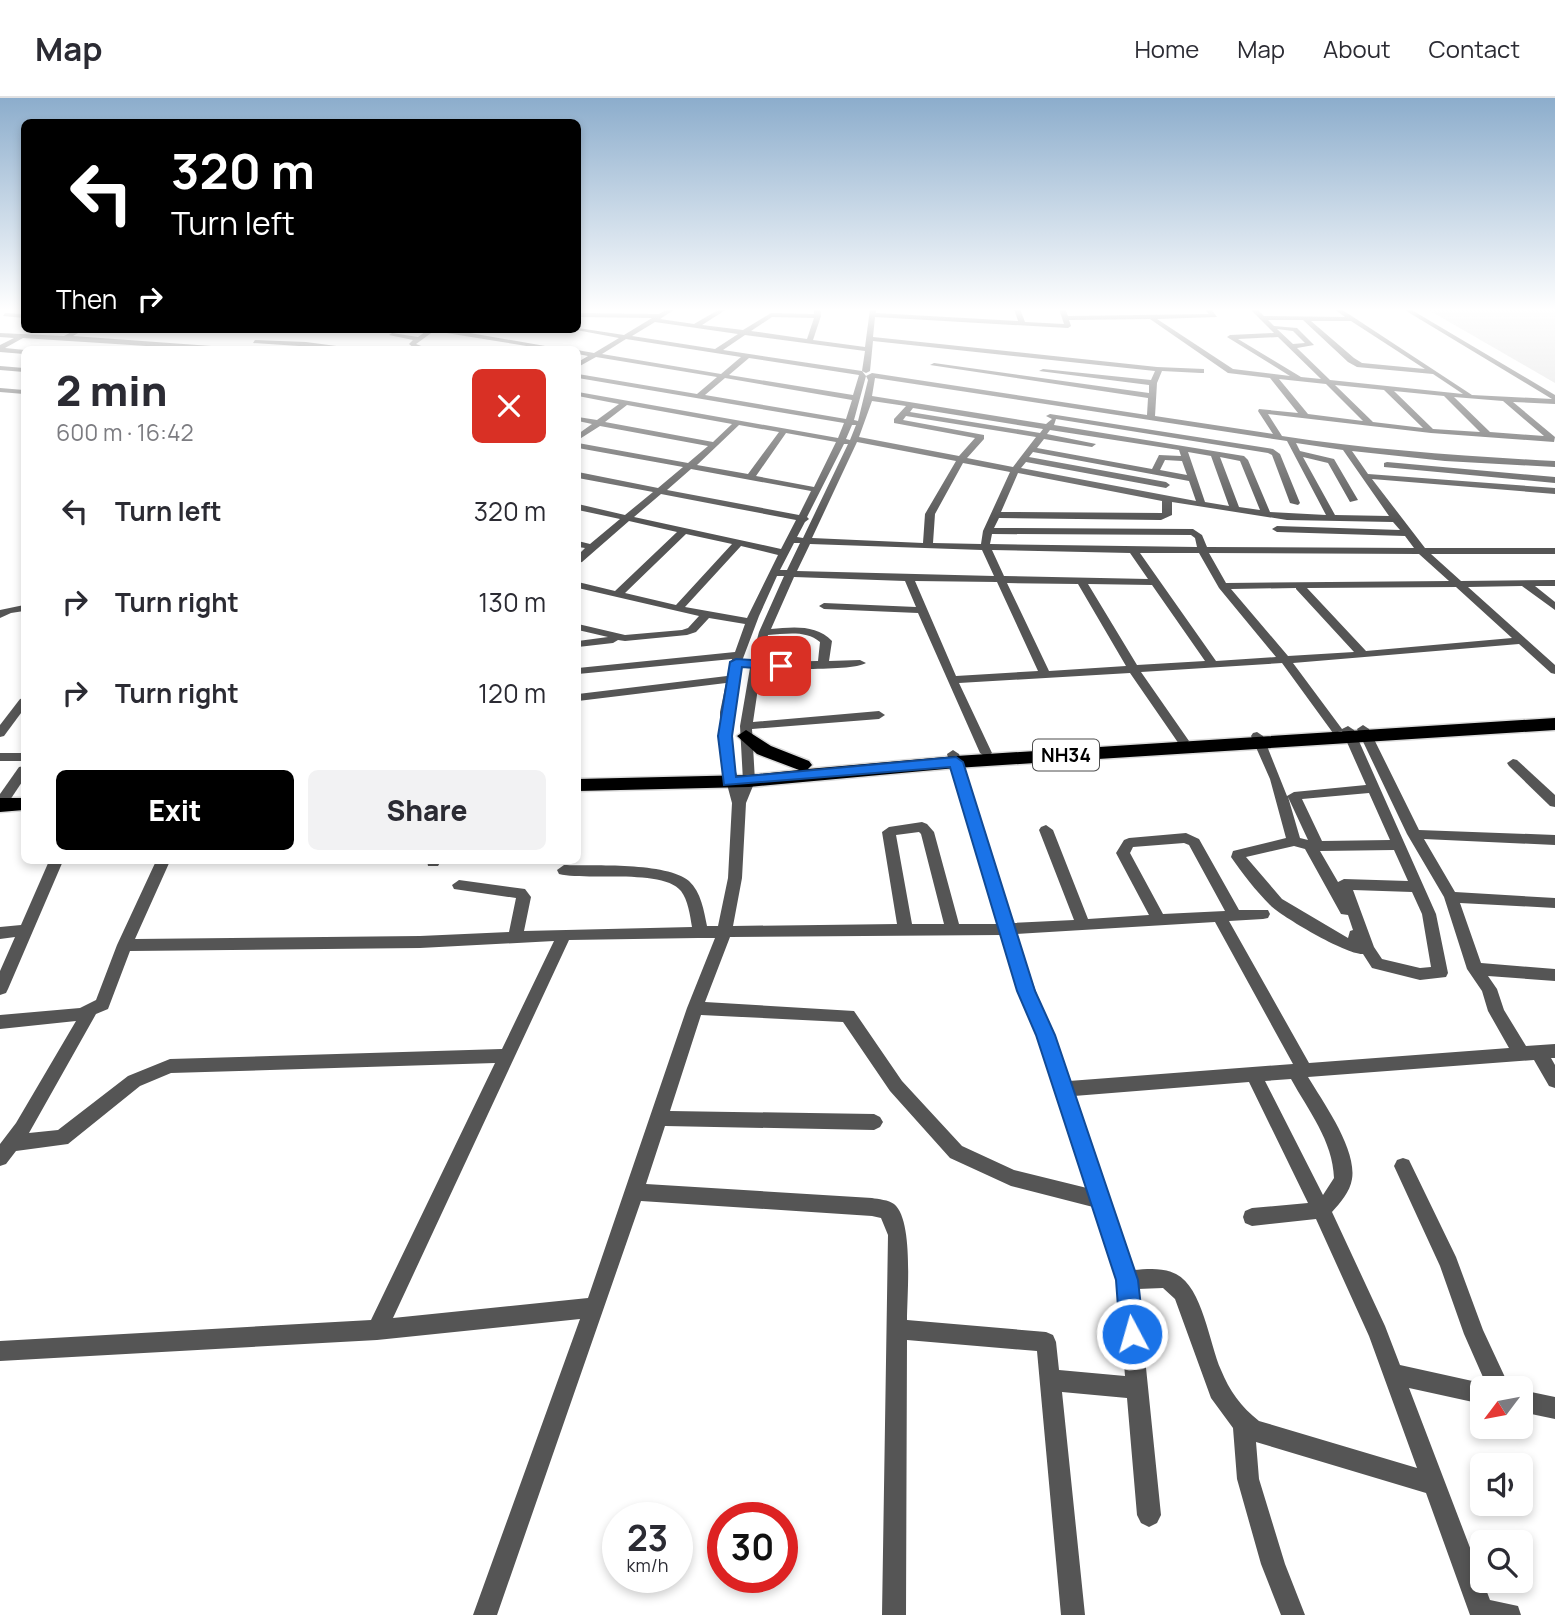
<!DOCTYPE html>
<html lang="en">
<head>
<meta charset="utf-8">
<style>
	body { margin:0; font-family:Manrope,sans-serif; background:#f2f2f3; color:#2b2b33; height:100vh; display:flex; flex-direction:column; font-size:26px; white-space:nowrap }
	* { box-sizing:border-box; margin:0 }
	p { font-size:23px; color:#7c7c81 }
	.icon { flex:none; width:38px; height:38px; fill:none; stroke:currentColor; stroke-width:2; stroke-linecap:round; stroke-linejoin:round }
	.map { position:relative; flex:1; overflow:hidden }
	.details { position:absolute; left:21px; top:248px; width:560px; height:518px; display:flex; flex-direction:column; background:#fff; border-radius:10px; box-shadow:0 4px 10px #0003 }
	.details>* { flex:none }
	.top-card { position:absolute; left:21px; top:21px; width:560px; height:214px; border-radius:10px; box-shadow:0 4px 10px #0003; background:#000; color:#fff; overflow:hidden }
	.needle { width:46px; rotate:238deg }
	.controls { position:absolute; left:1470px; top:1278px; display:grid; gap:14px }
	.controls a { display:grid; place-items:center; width:63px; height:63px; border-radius:10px; background:#fff; box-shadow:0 4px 10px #0003; font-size:35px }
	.speed { position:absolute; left:602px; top:1404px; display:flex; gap:14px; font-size:35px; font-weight:700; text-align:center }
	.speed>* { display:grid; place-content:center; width:91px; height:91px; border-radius:50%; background:#fff; box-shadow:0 4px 10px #0003; line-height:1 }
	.speed small { font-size:18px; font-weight:400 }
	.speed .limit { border:10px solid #d22; background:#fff; color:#111 }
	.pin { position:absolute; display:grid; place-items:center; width:60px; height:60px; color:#fff; margin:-30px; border-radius:14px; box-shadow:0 4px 10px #0006 }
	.me { position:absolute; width:77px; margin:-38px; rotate:354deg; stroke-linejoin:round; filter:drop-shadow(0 0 5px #0008) }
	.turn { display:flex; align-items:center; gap:24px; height:147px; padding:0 35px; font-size:32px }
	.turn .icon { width:91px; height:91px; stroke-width:2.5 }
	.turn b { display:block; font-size:49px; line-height:60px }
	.then { display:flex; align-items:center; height:66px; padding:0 35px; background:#0003; gap:14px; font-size:26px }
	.round { display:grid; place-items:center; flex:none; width:74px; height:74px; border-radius:10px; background:#f2f2f3 }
	.summary { display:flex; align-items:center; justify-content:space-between; height:119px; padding:0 35px }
	h1 { font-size:42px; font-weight:800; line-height:52px }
	.cta { display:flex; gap:14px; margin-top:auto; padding:14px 35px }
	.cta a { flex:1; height:80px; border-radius:10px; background:#000; color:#fff; font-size:28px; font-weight:800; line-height:80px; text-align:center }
	.cta a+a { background:#f2f2f3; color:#2b2b33 }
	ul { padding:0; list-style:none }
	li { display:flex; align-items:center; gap:21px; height:91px; padding:0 35px }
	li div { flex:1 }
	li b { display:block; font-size:26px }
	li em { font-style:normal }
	header { display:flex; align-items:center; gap:42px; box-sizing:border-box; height:98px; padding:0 35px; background:#fff; border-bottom:2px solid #e1e1e2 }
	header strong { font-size:33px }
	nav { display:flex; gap:38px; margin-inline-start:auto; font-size:24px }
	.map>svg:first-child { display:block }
</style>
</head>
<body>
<header>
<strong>Map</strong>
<nav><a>Home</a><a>Map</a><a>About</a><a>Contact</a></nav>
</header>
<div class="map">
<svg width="1555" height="1517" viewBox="0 0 1555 1517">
	<rect width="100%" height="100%" fill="#fff"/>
	<!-- green -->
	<polygon fill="#dcdcdc" points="1427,211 1555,212 1555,285"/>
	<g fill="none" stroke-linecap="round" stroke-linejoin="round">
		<defs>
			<g id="highway">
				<polygon points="1555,620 1555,632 956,670 749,689 578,693 578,681 749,677 799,672 757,656 737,638 746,632 771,648 809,663 812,667 808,671 956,658"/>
				<polygon points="0,700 24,700 24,712 0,714"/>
			</g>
		</defs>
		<!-- highway casing -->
		<use href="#highway" stroke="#dbdbdb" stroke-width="3"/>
		<!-- minor -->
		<g fill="#555" fill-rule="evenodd">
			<path d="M 668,211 L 675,211 L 660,221 L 694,226 L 720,211 L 727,211 L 702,227 L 743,232 L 771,215 L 814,216 L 814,211 L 820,211 L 821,218 L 813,242 L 865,249 L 870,211 L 876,211 L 876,215 L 1018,223 L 1014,211 L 1020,211 L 1025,224 L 1064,226 L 1059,211 L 1065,211 L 1068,218 L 1209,216 L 1204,211 L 1211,211 L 1217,219 L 1157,221 L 1233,271 L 1290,278 L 1227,239 L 1230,237 L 1274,235 L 1250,211 L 1257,211 L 1264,218 L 1345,219 L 1334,211 L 1341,211 L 1472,297 L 1552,301 L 1403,211 L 1410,211 L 1555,297 L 1555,306 L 1513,304 L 1555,339 L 1554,344 L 1431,335 L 1268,316 L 1282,338 C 1373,352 1463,358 1555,363 L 1555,369 L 1445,363 L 1352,353 L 1368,376 L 1555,390 L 1555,396 L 1372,381 L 1425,450 L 1555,450 L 1555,456 L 1431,456 L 1461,483 L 1555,482 L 1555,488 L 1535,488 L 1555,504 L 1555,512 L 1522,488 L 1468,489 L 1555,567 L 1555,576 L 1551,575 L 1519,546 L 1293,565 L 1342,631 L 1348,628 L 1354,632 L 1436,816 L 1448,875 L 1446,879 L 1420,882 L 1372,870 L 1363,856 C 1347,857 1282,819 1270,807 C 1256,793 1242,775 1231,759 L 1233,753 L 1286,740 L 1270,681 L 1251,638 L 1253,635 L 1257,634 L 1263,638 L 1287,698 L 1294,694 L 1366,687 L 1342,633 L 1333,635 L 1282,565 L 1141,574 L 1189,643 L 1183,647 L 1179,646 L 1130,575 L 959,585 L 992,655 L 986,659 L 980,655 L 918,515 L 824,511 L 819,508 L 824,505 L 916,509 L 905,483 L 794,479 L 771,531 C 792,529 816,526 832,543 L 829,563 L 860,562 L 866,565 C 854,573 779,571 761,570 L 753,624 L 879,613 L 885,617 L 879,621 L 752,631 L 755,683 L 746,705 L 742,780 L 733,828 L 897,826 L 882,734 L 889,729 L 922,724 L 927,726 L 934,734 L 959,826 L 998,826 L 947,656 L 953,652 L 959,656 L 1013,825 L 1074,822 L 1039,732 L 1041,729 L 1046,727 L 1053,732 L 1088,821 L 1149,817 L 1116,755 L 1124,742 L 1129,740 L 1186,735 L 1199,741 L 1239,812 L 1268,812 L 1270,816 L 1268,820 L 1263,821 L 1229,823 L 1309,965 L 1509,950 L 1488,913 L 1482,893 L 1467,871 L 1444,799 L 1407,736 L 1357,631 L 1363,627 L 1369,631 L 1419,732 L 1555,737 L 1555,747 L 1424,741 L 1455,794 L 1555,800 L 1555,810 L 1460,805 L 1481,865 L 1555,871 L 1555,883 L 1488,878 L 1497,891 L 1504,912 L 1526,948 L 1555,946 L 1555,960 L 1551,960 L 1555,967 L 1555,990 L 1549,988 L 1534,962 L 1308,979 C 1323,1004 1357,1051 1352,1081 C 1350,1094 1340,1105 1332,1114 L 1385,1228 L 1400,1267 L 1486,1286 L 1464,1236 L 1440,1168 L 1394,1068 L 1397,1062 L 1403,1060 L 1409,1062 L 1456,1159 L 1483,1232 L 1510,1290 L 1482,1290 L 1482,1306 L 1409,1290 L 1490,1502 L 1518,1508 L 1521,1517 L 1470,1517 L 1426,1395 L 1256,1344 L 1259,1381 L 1285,1466 L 1305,1517 L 1281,1517 L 1261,1466 L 1237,1381 L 1233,1330 L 1211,1300 L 1175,1201 L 1163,1190 L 1138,1191 L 1161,1417 L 1157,1425 L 1149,1429 L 1141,1425 L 1137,1417 L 1127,1300 L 1062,1294 L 1085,1517 L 1061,1517 L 1037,1253 L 907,1242 L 906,1517 L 882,1517 L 888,1137 L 881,1120 L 872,1118 L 641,1103 L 497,1517 L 473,1517 L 580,1221 L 377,1242 L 0,1263 L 0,1243 L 371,1222 L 495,965 L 171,975 L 140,988 L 68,1046 L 16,1053 L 6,1066 L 0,1068 L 0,1046 L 16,1025 L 76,923 L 0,931 L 0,917 L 80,910 L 96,902 L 117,847 L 156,763 L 170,763 L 135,841 L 420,838 L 509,834 L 516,800 L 454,791 L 452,787 L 459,782 L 525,791 L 531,799 L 524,833 L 692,829 C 690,817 688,802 681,793 C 663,770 586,783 559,776 L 557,772 L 564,767 C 593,768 667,764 689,783 C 701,794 704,813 707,828 L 718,828 L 728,780 L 732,705 L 720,660 L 720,614 L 726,585 L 578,603 L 578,596 L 727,578 L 732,561 L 578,576 L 578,570 L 735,554 L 745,526 L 709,520 L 696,534 L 687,537 L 625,543 L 618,542 L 613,545 L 578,549 L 578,543 L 608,539 L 578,532 L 578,526 L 625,537 L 682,532 L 688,530 L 699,518 L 578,490 L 578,484 L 615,493 L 677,434 L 629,423 L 582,464 L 578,465 L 578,457 L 585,450 L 578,449 L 578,443 L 590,446 L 620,421 L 578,412 L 578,406 L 625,417 L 653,394 L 578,380 L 578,374 L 658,390 L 683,369 L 578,350 L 578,345 L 688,365 L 708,348 L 600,328 L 578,342 L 578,336 L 592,326 L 578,323 L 578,319 L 597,322 L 619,306 L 578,298 L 578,294 L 838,340 L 844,325 L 578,280 L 578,276 L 697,296 L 717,279 L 596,259 L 578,269 L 578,264 L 588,258 L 578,256 L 577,252 L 594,255 L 619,240 L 571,231 L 578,230 L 624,237 L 652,220 L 578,219 L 578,215 L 659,216 ZM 772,219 L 814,220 L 807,241 L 751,233 ZM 875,219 L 1068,230 L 1071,228 L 1069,222 L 1150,221 L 1228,275 L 1270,280 L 1298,315 L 1259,311 L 1258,313 L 1273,336 L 1155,318 L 1157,285 L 1162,273 L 1201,275 L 1204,275 L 1204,271 L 1157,269 L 873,239 ZM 1268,222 L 1303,222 L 1348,264 L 1357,269 L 1433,276 L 1463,296 L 1330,282 L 1297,250 L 1314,247 L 1297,230 L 1274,228 ZM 1311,223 L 1351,223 L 1425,271 L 1362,265 L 1354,260 ZM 655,224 L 738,236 L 715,251 L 632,238 ZM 1277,231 L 1293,233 L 1305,245 L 1293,246 ZM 745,237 L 865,253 L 862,273 L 866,275 L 870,273 L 873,243 L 1155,273 L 1151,282 L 1043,271 L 1039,273 L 1149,287 L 1149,295 L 934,265 L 930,267 L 1148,300 L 1147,317 L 872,275 L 866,278 L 868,282 L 858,323 L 854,322 L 866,278 L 862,273 L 723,252 ZM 1278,239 L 1321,281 L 1301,279 L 1238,241 ZM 626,241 L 741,259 L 721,276 L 602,256 ZM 749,260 L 859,277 L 853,297 L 729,277 ZM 725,280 L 852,302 L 846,321 L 705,297 ZM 875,280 L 1287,343 L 1326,417 L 1270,414 L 1248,362 L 1244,358 L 1054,327 L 1056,321 L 1268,355 L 1272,357 L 1290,405 L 1298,407 L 1300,405 L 1280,356 L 1273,351 L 1050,316 L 1046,318 L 1052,321 L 1046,326 L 872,298 ZM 1279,281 L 1326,286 L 1363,323 L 1308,316 ZM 1335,287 L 1384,292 L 1423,330 L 1373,324 ZM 1394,293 L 1444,298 L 1480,334 L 1433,331 ZM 1454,299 L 1503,303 L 1544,338 L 1490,334 ZM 872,303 L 906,308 L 894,321 L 894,325 L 975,340 L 959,358 L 859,339 ZM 627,307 L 732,326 L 713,344 L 605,324 ZM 913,310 L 1043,331 L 1040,335 L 910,314 ZM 906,318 L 1036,339 L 1013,369 L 967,360 L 984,341 L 984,337 L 903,322 ZM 739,327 L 779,334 L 748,376 L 697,367 ZM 852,327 L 856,327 L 850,342 L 846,341 ZM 1050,332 L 1179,352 L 1181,358 L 1159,357 L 1152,371 L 1037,350 L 1044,341 L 1092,349 L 1096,346 L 1047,336 ZM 786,335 L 836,344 L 814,389 L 756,378 ZM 857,344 L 956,363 L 925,416 L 923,445 L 812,440 ZM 1296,345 L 1343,352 L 1389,418 L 1335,417 L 1303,359 L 1328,365 L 1350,404 L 1358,402 L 1334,361 L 1300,353 ZM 844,346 L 848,346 L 803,440 L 797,439 L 805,424 L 809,421 L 807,419 ZM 1033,354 L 1189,383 L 1196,403 L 1021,370 L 1026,364 L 1166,390 L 1170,387 L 1166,384 L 1029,359 ZM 1188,354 L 1211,358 L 1229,408 L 1205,404 ZM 1220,359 L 1240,363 L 1260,412 L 1239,409 ZM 1165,362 L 1182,363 L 1187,377 L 1160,372 ZM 963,365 L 1010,374 L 983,433 L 981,446 L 933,445 L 935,416 ZM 691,371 L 811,393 L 799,417 L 667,392 ZM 1018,375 L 1162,403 L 1162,415 L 1001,414 ZM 661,396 L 796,422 L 781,451 L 634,419 ZM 1172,404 L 1287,422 L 1393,424 L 1400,432 L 1277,428 L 1272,431 L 1277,434 L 1405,438 L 1414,450 L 1207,449 L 1202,437 L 1193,431 L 994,430 L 999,420 L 1161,422 L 1172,417 ZM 686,436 L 732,446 L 676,507 L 625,495 ZM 992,436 L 1191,437 L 1195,440 L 1197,449 L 990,446 ZM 794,445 L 800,445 L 787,472 L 780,472 ZM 810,446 L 982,452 L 994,478 L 797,473 ZM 741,448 L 778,457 L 747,520 L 685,509 ZM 992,452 L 1130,455 L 1148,481 L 1004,478 ZM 1140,455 L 1199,455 L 1219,490 L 1276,559 L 1216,563 ZM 1209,455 L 1419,456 L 1449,483 L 1226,485 ZM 777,478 L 784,478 L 759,534 L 751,563 L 742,563 L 759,518 ZM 915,483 L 997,484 L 1038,573 L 956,578 ZM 1007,485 L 1078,486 L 1126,568 L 1049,573 ZM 1088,486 L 1152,487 L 1205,563 L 1137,567 ZM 1456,489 L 1512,540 L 1366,553 L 1307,490 ZM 1296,490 L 1296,491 L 1354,554 L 1288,558 L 1231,491 ZM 768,537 C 786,536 806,532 820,544 L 818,563 L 762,564 ZM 741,567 L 750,570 L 740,628 L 743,683 L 740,688 L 732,660 L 732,614 ZM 1369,695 L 1390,742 L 1322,743 L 1302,701 ZM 1288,699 L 1308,742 L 1300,740 ZM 919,734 L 921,736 L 944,826 L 912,826 L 896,737 ZM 1184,745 L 1189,747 L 1225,813 L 1163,816 L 1130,755 L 1133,749 ZM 1294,748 L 1305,751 L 1341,816 L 1348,817 L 1353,832 L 1350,833 L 1348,840 L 1282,801 L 1246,759 ZM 1394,752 L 1408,783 L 1344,781 L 1338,784 L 1320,753 ZM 1353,792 L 1412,794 L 1422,816 L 1431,869 L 1420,870 L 1382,861 L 1374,849 ZM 1215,824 L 1293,966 L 1069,983 C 1052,934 1032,886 1016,836 ZM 1001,837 L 1018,893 L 1037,937 L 1087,1090 L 1014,1072 L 962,1048 L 902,983 L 854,913 L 705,904 L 730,839 ZM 698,840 L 715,840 L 687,910 L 588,1200 L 393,1220 L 569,842 ZM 554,843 L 502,951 L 170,961 L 128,978 L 58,1032 L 29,1035 L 96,916 L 108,911 L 130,853 L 420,850 ZM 701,917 L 843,924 L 890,993 L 950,1060 L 1011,1088 L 1093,1109 L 1117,1182 L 1125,1278 L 1059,1272 L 1056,1244 L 1053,1237 L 1046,1234 L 907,1222 C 907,1197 914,1122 894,1106 C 889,1102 878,1101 872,1100 L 646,1086 L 665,1028 L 874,1032 L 880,1029 L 883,1024 L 880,1019 L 874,1016 L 670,1013 ZM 1291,981 C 1308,1012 1333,1043 1334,1080 L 1323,1097 L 1265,983 ZM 1249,984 L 1308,1105 L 1252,1110 L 1245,1113 L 1243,1119 L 1245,1125 L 1252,1128 L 1316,1121 L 1369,1238 L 1417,1370 L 1259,1323 C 1241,1309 1229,1292 1221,1272 C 1209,1245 1203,1190 1176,1176 C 1162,1169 1148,1171 1133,1172 L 1074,998 Z"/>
			<polygon points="5,215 23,216 24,220 3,218"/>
			<polygon points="77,231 85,231 73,238 239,250 243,252 208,252 23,240 5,250 25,252 24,256 0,254 0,247 14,240 0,239 0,235 64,238"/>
			<polygon points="267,231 277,231 274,233"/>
			<polygon points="368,231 380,231 377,233"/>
			<polygon points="429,231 447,231 568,252 551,252 434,233 416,246 432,252 415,251 409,246 413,242 389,237 392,235 418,239"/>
			<polygon points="255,242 306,244 344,249 342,252 307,248 302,252 294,252 299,248 253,245"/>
			<polygon points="0,268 24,270 24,274 0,272"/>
			<polygon points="0,290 24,292 24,296 0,294"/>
			<polygon points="1387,364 1555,379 1555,385 1384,369 1384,365"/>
			<polygon points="24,507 24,513 11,515 0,520 0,512"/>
			<polygon points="24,600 24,611 4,638 0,639 0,627 20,601"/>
			<rect x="0" y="655" width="24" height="8"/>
			<polygon points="1513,661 1517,662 1555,697 1555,709 1550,708 1509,668 1507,665"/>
			<polygon points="24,668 24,681 10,702 0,702 0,696 19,669"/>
			<polygon points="49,763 63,763 8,891 6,895 0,897 0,873 15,839 0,841 0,829 21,827"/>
			<polygon points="427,763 441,763 438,768 428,768"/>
			<polygon points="1521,1292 1555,1299 1555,1321 1521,1314"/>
		</g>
		<!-- highway -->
		<use href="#highway" fill="#000" fill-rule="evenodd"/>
	</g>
	<!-- sky -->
	<linearGradient id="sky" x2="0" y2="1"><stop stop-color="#8cadcc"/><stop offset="0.5" stop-color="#fff"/><stop offset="1" stop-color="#fff" stop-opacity="0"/></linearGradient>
	<rect width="1555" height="423" fill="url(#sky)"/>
	<!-- route -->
	<polygon fill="#1a73e8" stroke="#114b97" stroke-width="2" points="736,561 781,564 787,568 781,572 742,569 732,638 736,679 956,659 963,664 1035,893 1055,937 1138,1182 1144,1236 1140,1244 1132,1248 1124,1244 1120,1236 1116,1182 1036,937 1017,893 950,669 724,687 718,638 730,564"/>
	<g text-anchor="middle" stroke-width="5" stroke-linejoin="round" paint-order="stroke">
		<!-- shield labels -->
		<rect fill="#fff" stroke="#4c4c4c" stroke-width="2" x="1033" y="641.5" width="66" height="31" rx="5"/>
		<g font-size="19" font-weight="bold" fill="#000">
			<text x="1066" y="664">NH34</text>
		</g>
	</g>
</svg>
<div class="controls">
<a><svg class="needle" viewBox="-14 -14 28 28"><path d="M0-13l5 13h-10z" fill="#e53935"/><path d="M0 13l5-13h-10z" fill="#7c7c81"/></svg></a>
<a><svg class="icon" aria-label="sound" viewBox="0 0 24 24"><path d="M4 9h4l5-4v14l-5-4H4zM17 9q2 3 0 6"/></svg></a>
<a><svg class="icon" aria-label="search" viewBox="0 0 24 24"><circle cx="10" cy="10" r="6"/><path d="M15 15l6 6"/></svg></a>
</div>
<div class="speed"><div>23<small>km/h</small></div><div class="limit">30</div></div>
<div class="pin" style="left:781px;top:568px;background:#d93025"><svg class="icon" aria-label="arrive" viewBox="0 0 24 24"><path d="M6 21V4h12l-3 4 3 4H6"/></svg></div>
<svg class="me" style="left:1132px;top:1236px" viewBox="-20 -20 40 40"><circle r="17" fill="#1a73e8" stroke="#fff" stroke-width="3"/><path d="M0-11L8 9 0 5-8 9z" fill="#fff"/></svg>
<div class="top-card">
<div class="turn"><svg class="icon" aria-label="left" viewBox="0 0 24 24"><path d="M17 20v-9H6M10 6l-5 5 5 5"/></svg><div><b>320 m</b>Turn left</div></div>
<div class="then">Then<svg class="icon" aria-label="right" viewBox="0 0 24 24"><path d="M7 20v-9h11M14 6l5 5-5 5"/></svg></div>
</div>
<section class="details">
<div class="summary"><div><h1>2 min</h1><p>600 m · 16:42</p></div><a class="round" style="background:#d93025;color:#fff"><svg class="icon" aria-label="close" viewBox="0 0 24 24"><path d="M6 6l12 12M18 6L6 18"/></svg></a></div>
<ul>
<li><svg class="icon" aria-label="left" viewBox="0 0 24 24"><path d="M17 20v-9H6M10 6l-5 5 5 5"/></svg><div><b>Turn left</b></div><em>320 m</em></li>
<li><svg class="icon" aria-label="right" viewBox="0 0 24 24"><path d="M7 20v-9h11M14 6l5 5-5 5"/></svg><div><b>Turn right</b></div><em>130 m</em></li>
<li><svg class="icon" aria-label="right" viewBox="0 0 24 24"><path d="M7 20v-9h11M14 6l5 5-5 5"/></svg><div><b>Turn right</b></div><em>120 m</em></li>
</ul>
<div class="cta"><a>Exit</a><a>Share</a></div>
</section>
</div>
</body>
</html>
